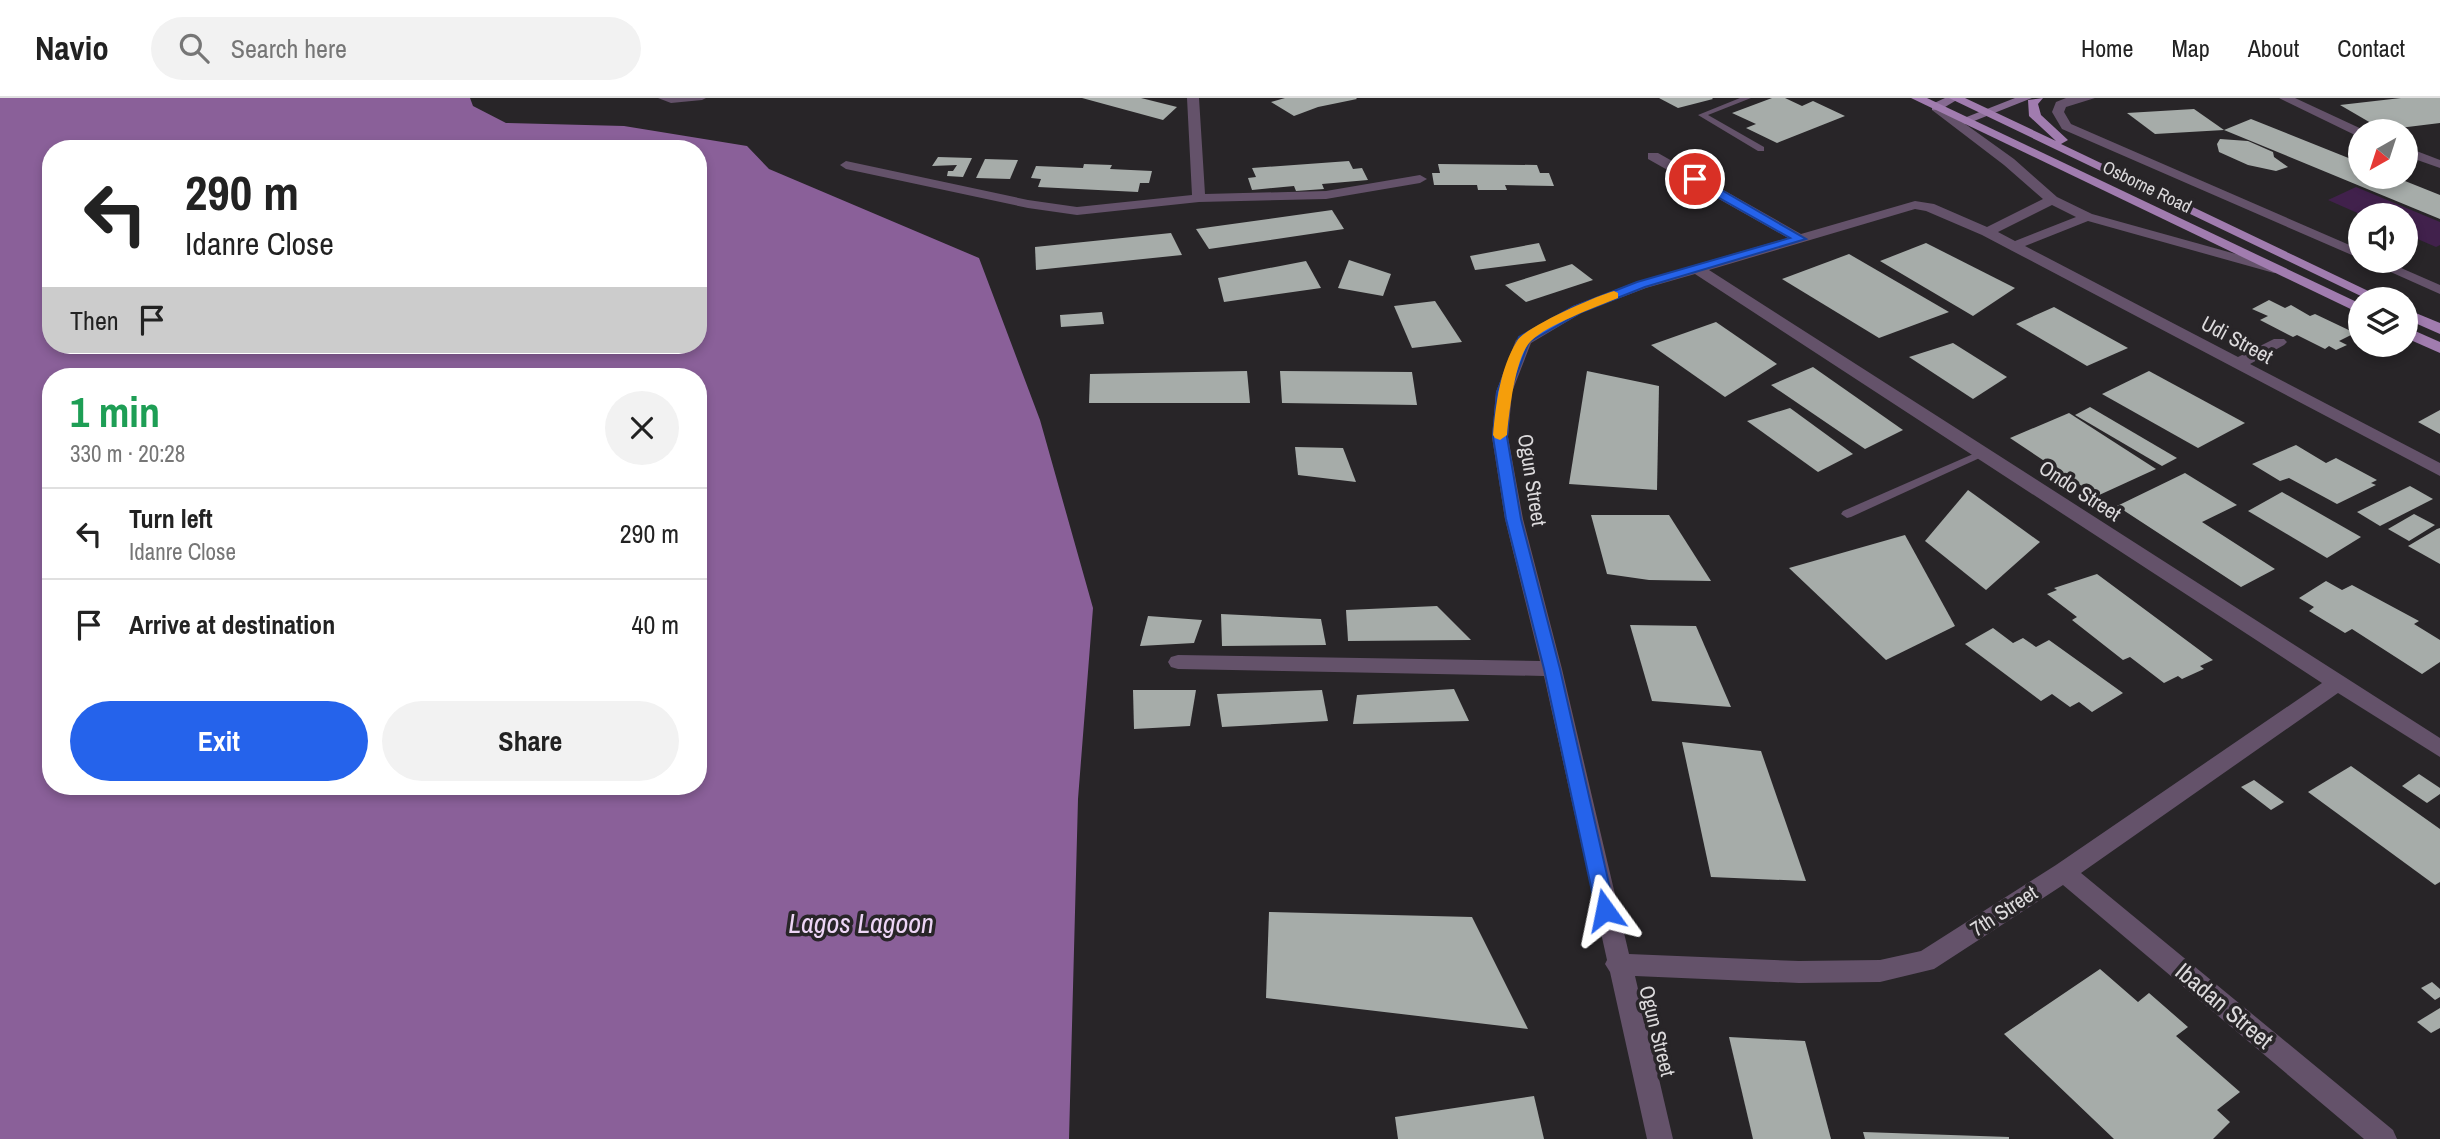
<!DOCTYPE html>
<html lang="en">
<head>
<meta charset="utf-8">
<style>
	body { margin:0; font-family:"Archivo Narrow",sans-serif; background:#f2f2f2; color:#222; height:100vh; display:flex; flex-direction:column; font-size:26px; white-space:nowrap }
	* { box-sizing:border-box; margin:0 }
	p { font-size:23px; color:#767676 }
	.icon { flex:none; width:38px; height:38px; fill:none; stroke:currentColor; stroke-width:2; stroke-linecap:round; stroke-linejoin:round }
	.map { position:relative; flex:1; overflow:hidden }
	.panel { position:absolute; left:42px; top:270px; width:665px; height:427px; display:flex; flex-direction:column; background:#fff; border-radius:28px; box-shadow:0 4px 10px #0003 }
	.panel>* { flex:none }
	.banner { position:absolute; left:42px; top:42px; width:665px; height:214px; border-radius:28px; box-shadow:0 4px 10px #0003; background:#fff; color:#222; overflow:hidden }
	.needle { width:46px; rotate:219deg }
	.fabs { position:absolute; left:2348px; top:21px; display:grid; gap:14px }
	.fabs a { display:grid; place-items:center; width:70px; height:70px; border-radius:50%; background:#fff; box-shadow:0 4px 10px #0003; font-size:35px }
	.pin { position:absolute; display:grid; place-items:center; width:60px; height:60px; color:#fff; margin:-30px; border:4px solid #fff; border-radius:50%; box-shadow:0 2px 7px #0007 }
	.me { position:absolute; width:77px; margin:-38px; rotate:348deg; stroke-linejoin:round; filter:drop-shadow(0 0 5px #0008) }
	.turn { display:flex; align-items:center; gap:24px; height:147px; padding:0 28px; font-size:32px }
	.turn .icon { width:91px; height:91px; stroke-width:2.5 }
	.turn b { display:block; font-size:49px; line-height:60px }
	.then { display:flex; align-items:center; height:66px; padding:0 28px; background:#0003; gap:14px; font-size:26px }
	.round { display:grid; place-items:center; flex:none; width:74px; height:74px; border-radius:37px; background:#f2f2f2 }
	.summary { display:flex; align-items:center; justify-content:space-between; height:119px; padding:0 28px }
	h1 { font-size:42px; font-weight:700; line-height:52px; color:#1e9e55 }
	.primary-button { display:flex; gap:14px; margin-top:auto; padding:14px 28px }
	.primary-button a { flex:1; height:80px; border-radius:42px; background:#2563eb; color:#fff; font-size:28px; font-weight:700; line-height:80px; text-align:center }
	.primary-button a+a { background:#f2f2f2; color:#222 }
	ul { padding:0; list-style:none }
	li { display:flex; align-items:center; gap:21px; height:91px; padding:0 28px; border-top:2px solid #e0e0e0 }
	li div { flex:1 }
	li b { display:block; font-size:26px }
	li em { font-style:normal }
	header { display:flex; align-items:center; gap:42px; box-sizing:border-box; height:98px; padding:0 35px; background:#fff; border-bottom:2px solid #e0e0e0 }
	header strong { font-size:33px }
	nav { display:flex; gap:38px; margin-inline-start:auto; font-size:24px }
	.search { width:490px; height:63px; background:#f2f2f2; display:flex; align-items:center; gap:18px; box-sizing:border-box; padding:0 24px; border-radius:38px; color:#767676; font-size:26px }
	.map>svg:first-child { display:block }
</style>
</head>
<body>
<header>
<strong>Navio</strong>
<div class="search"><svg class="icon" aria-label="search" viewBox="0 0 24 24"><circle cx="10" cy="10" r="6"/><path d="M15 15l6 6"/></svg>Search here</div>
<nav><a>Home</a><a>Map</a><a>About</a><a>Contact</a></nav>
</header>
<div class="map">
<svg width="2440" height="1041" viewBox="0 0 2440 1041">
	<rect width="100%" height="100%" fill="#282528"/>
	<!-- green -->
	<polygon fill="#41214c" points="2356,89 2440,124 2440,147 2436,149 2406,136 2406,117 2362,117 2328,102"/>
	<!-- water -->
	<path fill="#8a6099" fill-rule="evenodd" d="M 0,0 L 470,0 L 473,8 L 506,25 L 624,28 L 747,48 L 769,71 L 979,160 L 1040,322 L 1093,510 L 1078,701 L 1069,1041 L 0,1041 ZM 51,51 L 698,51 L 698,247 L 51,247 ZM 51,278 L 698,278 L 698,688 L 51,688 Z"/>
	<!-- building -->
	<g fill="#a6aca9">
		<polygon points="1082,0 1141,0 1177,9 1163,22"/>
		<polygon points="1285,0 1356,0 1357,1 1318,9 1294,18 1271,4"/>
		<polygon points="1659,0 1712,0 1713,1 1678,10"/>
		<polygon points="1772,0 1785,0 1802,8 1813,3 1845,18 1777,45 1746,30 1756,26 1732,15"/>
		<polygon points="2401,0 2440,0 2440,25 2383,32 2340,7"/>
		<polygon points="2194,11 2224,32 2155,36 2127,15"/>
		<polygon points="2251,21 2361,65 2361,79 2395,79 2440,97 2440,121 2224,32"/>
		<polygon points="2220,41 2248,43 2273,54 2274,59 2288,69 2276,73 2248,67 2219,54 2217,46"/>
		<polygon points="938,59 972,60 963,79 947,78 948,73 953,73 957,67 932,68"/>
		<polygon points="985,61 1018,62 1010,81 976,80"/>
		<polygon points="1349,63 1353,71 1362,70 1368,82 1322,86 1324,91 1296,93 1294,88 1252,92 1248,80 1256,79 1252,70"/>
		<polygon points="1084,66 1112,67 1110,71 1152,73 1149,85 1140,85 1138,94 1038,89 1041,81 1031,80 1036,68 1083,70"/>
		<polygon points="1438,66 1537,67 1540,75 1549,75 1554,88 1505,87 1507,92 1478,92 1477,87 1434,87 1432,75 1440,75"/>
		<polygon points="1332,112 1344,131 1209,151 1196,131"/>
		<polygon points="1171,135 1182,157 1036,172 1035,149"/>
		<polygon points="1539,145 1546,163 1475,172 1470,158"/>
		<polygon points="1926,145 2015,190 1973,218 1880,163"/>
		<polygon points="1849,156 1949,214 1879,240 1782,181"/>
		<polygon points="1349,162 1391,176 1383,198 1338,190"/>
		<polygon points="1306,163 1321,190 1224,204 1218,180"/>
		<polygon points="1572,166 1593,182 1526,204 1505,187"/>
		<polygon points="2269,202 2285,210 2291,207 2310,218 2315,216 2355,235 2339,243 2347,247 2336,252 2329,248 2325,251 2297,237 2293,239 2260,222 2268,218 2252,211"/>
		<polygon points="1435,203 1462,244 1412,250 1394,208"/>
		<polygon points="2054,209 2128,250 2087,268 2016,226"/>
		<polygon points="1102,214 1104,226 1061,229 1060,217"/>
		<polygon points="1716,224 1777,266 1725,299 1651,247"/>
		<polygon points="1953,245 2007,279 1973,301 1909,259"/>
		<polygon points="1813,269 1903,332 1865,351 1771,287"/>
		<polygon points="1247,273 1250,305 1089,305 1090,276"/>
		<polygon points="1280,273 1412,274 1417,307 1282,305"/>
		<polygon points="1587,273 1659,288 1657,392 1569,386"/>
		<polygon points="2149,273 2245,325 2198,350 2102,296"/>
		<polygon points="2090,309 2177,360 2162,368 2075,317"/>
		<polygon points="1790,310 1853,356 1818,374 1747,323"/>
		<polygon points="2440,312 2440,336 2418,324"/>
		<polygon points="2069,315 2156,371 2097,398 2010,340"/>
		<polygon points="2296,347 2326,365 2336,360 2377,382 2371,385 2376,387 2337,406 2289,380 2280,383 2252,366"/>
		<polygon points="1295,349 1343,350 1356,384 1298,377"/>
		<polygon points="2185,375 2237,407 2202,424 2275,471 2241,489 2117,408"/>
		<polygon points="2410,388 2433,401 2380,428 2357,414"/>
		<polygon points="1968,392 2040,444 1986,492 1925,443"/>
		<polygon points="2282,394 2361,439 2327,460 2248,413"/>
		<polygon points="2414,416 2435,427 2409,443 2388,431"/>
		<polygon points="1591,417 1669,417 1711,483 1649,482 1607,476"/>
		<polygon points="2440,430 2440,466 2408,448 2437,431"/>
		<polygon points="1905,437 1955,528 1886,562 1789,470"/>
		<polygon points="2097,476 2213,562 2200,568 2204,571 2182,581 2178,578 2164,585 2130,559 2123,562 2072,522 2077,519 2047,496 2057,492 2054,490"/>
		<polygon points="2326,483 2342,492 2352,487 2419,523 2414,526 2440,542 2440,564 2422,576 2352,531 2345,535 2309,513 2314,509 2299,500"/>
		<polygon points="1437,508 1471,542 1348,543 1346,512"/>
		<polygon points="1221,516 1321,521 1326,547 1222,548"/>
		<polygon points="1148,518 1202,522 1194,545 1140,548"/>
		<polygon points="1630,527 1696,528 1731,609 1652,603"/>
		<polygon points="1993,530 2013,545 2023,540 2036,549 2049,542 2123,595 2092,614 2079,604 2070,609 2052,596 2041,603 1965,546"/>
		<polygon points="1454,591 1469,623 1353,626 1357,597"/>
		<polygon points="1133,592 1196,592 1190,628 1134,631"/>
		<polygon points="1322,592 1328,623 1222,629 1217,596"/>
		<polygon points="1682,644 1761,653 1806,783 1711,779"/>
		<polygon points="2351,668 2440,731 2440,784 2435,787 2308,694"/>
		<polygon points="2419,676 2440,690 2440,696 2427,705 2402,688"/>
		<polygon points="2254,682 2284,704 2271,712 2241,689"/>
		<polygon points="1269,814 1472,819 1528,931 1266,900"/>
		<polygon points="2100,871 2138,904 2149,895 2188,929 2176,938 2240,994 2217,1012 2230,1024 2213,1041 2114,1041 2004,936"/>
		<polygon points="2432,884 2440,891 2440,899 2435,902 2421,890"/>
		<polygon points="2440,910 2440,930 2431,935 2417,924"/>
		<polygon points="1729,939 1805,943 1831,1041 1753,1041"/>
		<polygon points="1534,998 1544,1041 1398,1041 1395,1019"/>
		<polygon points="1863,1034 2009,1039 2009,1041 1865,1041"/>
	</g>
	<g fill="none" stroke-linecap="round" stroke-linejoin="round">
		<!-- service -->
		<g fill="#64526a" fill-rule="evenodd">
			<polygon points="658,0 706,0 702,2 671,5"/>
			<polygon points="1740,0 1751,0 1708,17 1764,49 1764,53 1758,53 1698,17"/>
			<polygon points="1980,353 1984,354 1985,356 1984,358 1851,419 1847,420 1841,416 1843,413"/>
		</g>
		<!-- minor -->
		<g fill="#64526a" fill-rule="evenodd">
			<polygon points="1187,0 1199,0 1205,96 1326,93 1420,77 1427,81 1420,85 1326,101 1199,104 1077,117 1028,110 846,71 840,67 846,63 1028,102 1077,109 1192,97"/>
			<polygon points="2066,0 2095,0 2066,9 2064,14 2071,26 2361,152 2361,161 2062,31 2052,14 2056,4"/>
			<polygon points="2279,0 2295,0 2366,33 2361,33 2361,39 2357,38"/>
			<path d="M 1936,5 L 2014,61 L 2057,99 L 2092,116 L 2279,168 L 2281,171 L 2279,174 L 2274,175 L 2088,123 L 2025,148 L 2238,259 L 2274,241 L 2284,241 L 2287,244 L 2284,247 L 2250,266 L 2440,365 L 2440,378 L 1982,137 L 1926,113 L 1915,111 L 1709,172 L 2440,640 L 2440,659 L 2338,595 L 2081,775 L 2393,1032 L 2397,1041 L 2364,1041 L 2063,787 L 1934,871 L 1880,884 L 1799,885 L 1635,878 L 1673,1041 L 1647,1041 L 1610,874 L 1605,866 L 1607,862 L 1544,578 L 1178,571 L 1171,569 L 1168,564 L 1171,559 L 1178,557 L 1540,563 L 1505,421 L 1492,339 L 1496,294 L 1516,242 L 1573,208 L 1636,184 L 1788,140 L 1648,61 L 1648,55 L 1658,55 L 1801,136 L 1915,103 L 1934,106 L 1987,129 L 2043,101 L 2004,67 L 1932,12 L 1932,6 ZM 2052,107 L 2076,119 L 2015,143 L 1998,134 ZM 1695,176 L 2322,585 L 2056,767 L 1921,853 L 1880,862 L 1799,863 L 1629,856 L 1562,571 L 1523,421 L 1508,339 L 1512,294 L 1531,245 L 1583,214 L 1646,190 Z"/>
			<polygon points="2406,49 2440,62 2440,70 2406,58"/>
			<polygon points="2366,163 2385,163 2440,187 2440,196"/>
		</g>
		<!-- secondary -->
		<g fill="#866a91" fill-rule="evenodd">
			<polygon points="1945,0 1960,0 1940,12 1932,12 1932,6"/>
			<polygon points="2015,0 2032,0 1969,25 1965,26 1959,22"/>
		</g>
		<!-- primary -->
		<g fill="#a17caf" fill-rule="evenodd">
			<polygon points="1911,0 1927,0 2361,206 2361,216"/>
			<polygon points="1949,0 1965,0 2056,43 2029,18 2028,2 2043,0 2038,6 2041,17 2068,42 2061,46 2385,201 2367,201"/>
			<polygon points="2406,211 2440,225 2440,236 2406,221"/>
			<polygon points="2406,229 2440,244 2440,255 2406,240"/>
		</g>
	</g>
	<!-- route -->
	<polygon fill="#2563eb" stroke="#184099" stroke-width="2" points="1691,79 1699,79 1806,141 1645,189 1582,214 1529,244 1510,294 1507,339 1521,421 1560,571 1615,812 1612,818 1605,821 1599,818 1596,812 1544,571 1506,421 1493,339 1497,294 1519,239 1573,209 1637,184 1790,140 1691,84"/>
	<!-- slow -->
	<path fill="#f59e0b" d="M 1614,193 L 1618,195 L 1618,200 C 1596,209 1547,227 1531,243 C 1515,258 1509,316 1507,337 L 1500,342 L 1495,340 L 1493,337 C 1496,305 1500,271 1517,243 C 1525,229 1596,198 1614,193 Z"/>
	<g text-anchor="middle" stroke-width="7" stroke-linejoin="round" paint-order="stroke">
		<!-- far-street labels -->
		<g font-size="18" fill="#dcdadc" stroke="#282528">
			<text transform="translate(2147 89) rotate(26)" y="6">Osborne Road</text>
		</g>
		<!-- street labels -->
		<g font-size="21" fill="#dcdadc" stroke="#282528">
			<text transform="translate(2237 242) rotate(28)" y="7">Udi Street</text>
			<text transform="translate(1532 382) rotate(81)" y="7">Ogun Street</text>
			<text transform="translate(2080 393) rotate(33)" y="7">Ondo Street</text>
			<text transform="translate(2004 813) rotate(-33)" y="7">7th Street</text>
			<text transform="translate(1657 933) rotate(76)" y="7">Ogun Street</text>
		</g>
		<!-- near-street labels -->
		<g font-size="24" fill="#dcdadc" stroke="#282528">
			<text transform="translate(2224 908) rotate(40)" y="8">Ibadan Street</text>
		</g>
		<!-- near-water labels -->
		<g font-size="28" font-style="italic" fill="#edd5f6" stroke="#282528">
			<text x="861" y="835">Lagos Lagoon</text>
		</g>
	</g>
</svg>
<div class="fabs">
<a><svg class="needle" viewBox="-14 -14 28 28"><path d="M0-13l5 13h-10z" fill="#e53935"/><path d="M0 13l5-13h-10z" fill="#767676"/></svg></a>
<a><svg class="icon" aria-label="sound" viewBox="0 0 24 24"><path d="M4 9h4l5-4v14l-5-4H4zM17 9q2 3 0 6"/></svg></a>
<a><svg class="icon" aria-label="layers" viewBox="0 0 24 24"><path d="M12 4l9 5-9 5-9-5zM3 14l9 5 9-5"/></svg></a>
</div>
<div class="pin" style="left:1695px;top:81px;background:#d93025"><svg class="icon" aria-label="arrive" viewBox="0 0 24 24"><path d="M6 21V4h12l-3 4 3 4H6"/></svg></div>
<svg class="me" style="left:1605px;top:812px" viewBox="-20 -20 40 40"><path d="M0-17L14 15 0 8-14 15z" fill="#2563eb" stroke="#fff" stroke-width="4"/></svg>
<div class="banner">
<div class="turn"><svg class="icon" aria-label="left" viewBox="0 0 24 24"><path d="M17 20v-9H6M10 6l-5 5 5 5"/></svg><div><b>290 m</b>Idanre Close</div></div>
<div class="then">Then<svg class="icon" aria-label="arrive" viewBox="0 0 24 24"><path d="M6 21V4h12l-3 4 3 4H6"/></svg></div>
</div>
<section class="panel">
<div class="summary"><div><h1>1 min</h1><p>330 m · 20:28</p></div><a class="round"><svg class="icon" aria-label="close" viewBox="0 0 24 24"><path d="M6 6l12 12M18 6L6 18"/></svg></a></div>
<ul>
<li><svg class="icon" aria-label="left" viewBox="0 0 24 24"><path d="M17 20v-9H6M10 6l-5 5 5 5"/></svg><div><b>Turn left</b><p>Idanre Close</p></div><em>290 m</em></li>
<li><svg class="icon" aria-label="arrive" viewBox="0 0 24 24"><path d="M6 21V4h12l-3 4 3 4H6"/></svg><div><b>Arrive at destination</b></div><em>40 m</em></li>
</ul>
<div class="primary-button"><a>Exit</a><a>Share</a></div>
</section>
</div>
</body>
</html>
